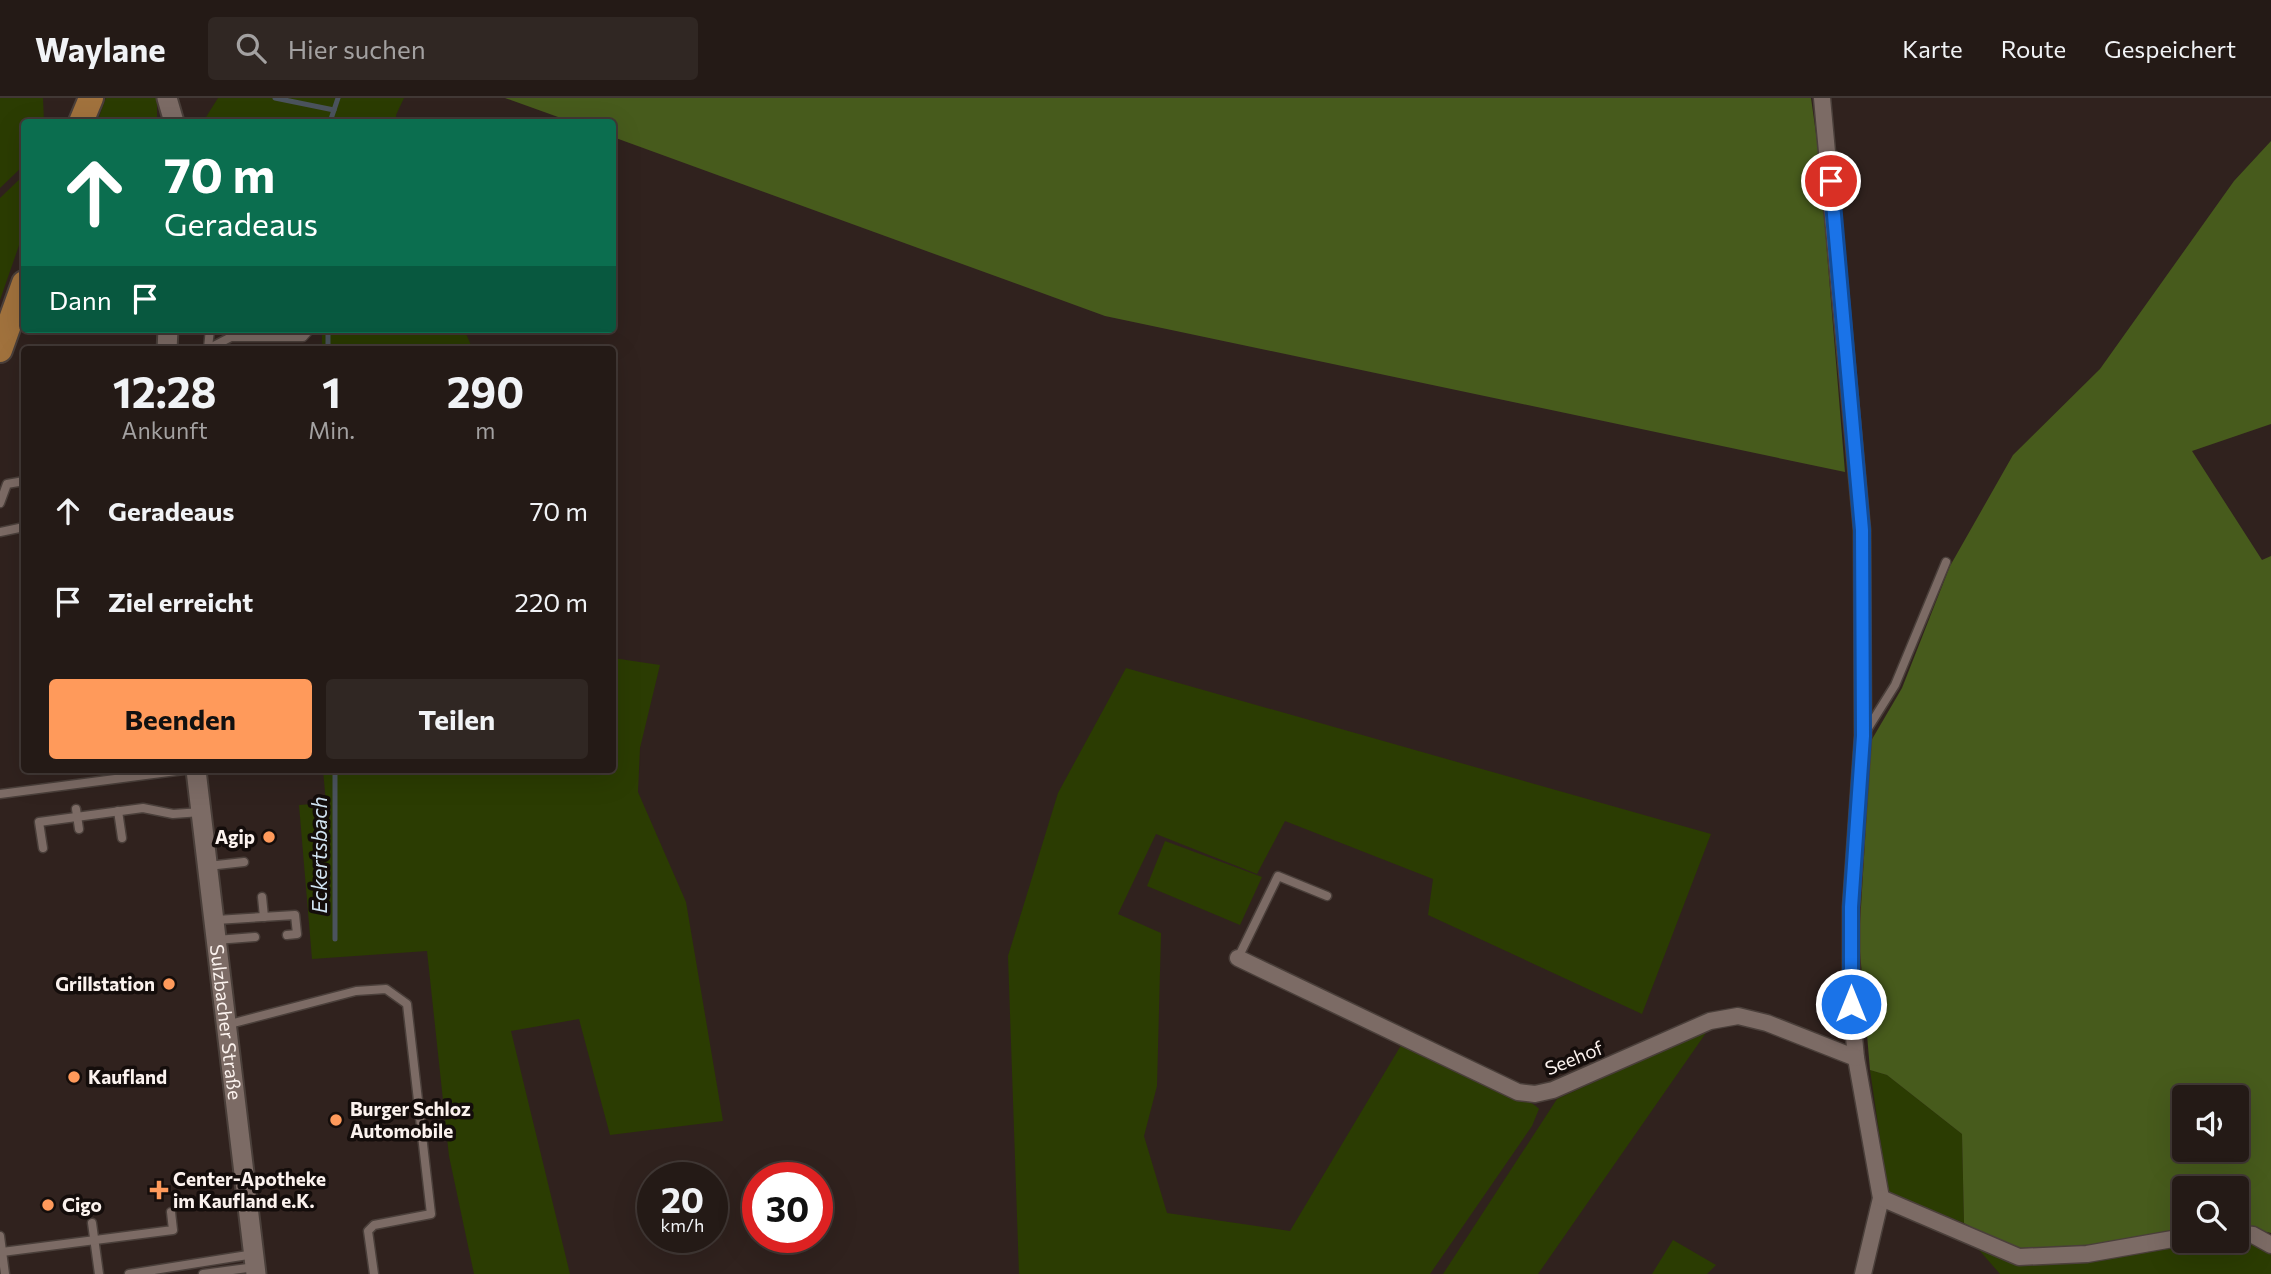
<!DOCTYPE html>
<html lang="de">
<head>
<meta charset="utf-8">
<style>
	body { margin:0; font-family:Commissioner,sans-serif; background:#302723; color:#f1f3f6; height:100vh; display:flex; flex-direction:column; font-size:26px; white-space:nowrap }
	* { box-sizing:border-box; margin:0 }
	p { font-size:23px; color:#a3a1a1 }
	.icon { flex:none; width:38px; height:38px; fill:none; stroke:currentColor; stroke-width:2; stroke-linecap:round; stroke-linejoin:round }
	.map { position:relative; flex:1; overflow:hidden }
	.side { position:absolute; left:21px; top:248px; width:595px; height:427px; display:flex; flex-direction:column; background:#241a16; border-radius:7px; box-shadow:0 7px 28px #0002,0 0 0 2px #413835 }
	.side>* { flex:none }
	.guide { position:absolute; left:21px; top:21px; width:595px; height:214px; border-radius:7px; box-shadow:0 7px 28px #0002,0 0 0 2px #413835; background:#0b6e4f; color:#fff; overflow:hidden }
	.controls { position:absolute; left:2172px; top:987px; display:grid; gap:14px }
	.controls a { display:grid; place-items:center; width:77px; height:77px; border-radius:7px; background:#241a16; box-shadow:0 7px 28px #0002,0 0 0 2px #413835; font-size:35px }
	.speed { position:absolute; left:637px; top:1064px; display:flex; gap:14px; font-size:35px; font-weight:700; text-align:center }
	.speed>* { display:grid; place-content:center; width:91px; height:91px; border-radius:50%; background:#241a16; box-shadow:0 7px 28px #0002,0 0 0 2px #413835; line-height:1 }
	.speed small { font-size:18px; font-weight:400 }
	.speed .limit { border:10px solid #d22; background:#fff; color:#111 }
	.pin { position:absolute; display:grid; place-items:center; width:60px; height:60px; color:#fff; margin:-30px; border:4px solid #fff; border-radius:50%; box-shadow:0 2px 7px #0007 }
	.me { position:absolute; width:77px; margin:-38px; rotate:0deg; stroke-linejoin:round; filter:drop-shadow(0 0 5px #0008) }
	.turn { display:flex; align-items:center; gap:24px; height:147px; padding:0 28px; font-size:32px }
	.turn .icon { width:91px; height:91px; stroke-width:2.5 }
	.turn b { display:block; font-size:49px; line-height:60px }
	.then { display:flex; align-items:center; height:66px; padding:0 28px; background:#0003; gap:14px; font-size:26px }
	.eta { display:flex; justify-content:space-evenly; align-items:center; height:119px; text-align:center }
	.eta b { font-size:42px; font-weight:700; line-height:49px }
	.primary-button { display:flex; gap:14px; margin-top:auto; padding:14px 28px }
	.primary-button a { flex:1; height:80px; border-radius:7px; background:#ff9a5b; color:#111; font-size:28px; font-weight:700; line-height:80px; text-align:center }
	.primary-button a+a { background:#302723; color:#f1f3f6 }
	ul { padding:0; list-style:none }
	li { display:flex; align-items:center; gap:21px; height:91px; padding:0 28px }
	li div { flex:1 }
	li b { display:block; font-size:26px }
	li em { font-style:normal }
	header { display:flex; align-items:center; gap:42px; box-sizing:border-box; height:98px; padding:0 35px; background:#241a16; border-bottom:2px solid #413835 }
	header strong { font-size:33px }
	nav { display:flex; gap:38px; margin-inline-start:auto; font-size:24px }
	.search { width:490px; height:63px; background:#302723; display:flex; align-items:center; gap:18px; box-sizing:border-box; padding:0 24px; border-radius:7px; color:#a3a1a1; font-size:26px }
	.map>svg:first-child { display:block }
</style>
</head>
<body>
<header>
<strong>Waylane</strong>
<div class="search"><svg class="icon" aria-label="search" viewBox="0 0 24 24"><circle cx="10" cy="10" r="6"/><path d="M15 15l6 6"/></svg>Hier suchen</div>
<nav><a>Karte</a><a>Route</a><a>Gespeichert</a></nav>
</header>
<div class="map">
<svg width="2271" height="1176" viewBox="0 0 2271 1176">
	<rect width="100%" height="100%" fill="#30221e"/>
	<!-- green -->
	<g fill="#2b3c02">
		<polygon points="0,0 43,0 44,24 24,24 24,67 0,90"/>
		<polygon points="106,0 157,0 157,24 97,24"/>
		<polygon points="218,0 404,0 396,17 397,24 231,24 206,19"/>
		<polygon points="24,77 24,133 0,202 0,100"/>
		<polygon points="322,231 464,231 473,252 322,252"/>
		<polygon points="613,560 660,567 640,650 638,694 686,804 723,1023 610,1037 579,921 511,933 570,1176 474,1176 449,1058 427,853 312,861 299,707 326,705 323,672 612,672"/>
		<path d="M 1126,570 L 1711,736 L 1642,916 L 1428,817 L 1433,781 L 1285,723 L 1257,776 L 1156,736 L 1118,816 L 1161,835 L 1157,988 L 1144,1038 L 1167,1115 L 1290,1133 L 1403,944 C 1424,954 1532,1001 1539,1011 L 1532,1028 L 1430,1176 L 1019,1176 L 1008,858 L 1058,695 Z"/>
		<polygon points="1165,743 1262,779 1240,827 1147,788"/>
		<polygon points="1708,932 1538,1176 1443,1176 1557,1001"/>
		<polygon points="1870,972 1887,977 1962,1036 1964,1125 1888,1095"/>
		<path d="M 2237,1140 L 2263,1149 L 2271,1157 L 2271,1176 L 2000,1176 L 1979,1152 C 2047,1176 2123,1154 2193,1143 C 2207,1141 2222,1143 2236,1143 Z"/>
		<polygon points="1673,1142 1716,1167 1707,1176 1652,1176"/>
	</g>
	<!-- forest -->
	<g fill="#475b1c" fill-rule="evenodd">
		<polygon points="505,0 1811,0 1819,57 1845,374 1105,218 613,39 612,24 572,24"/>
		<path d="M 2271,43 L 2271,326 L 2192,353 L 2262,462 L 2271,458 L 2271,1135 L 2237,1127 L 2236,1090 L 2184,1090 L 2184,1132 C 2139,1139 2055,1162 2012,1149 C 1996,1145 1979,1133 1964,1125 L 1962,1036 L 1887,977 L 1870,972 L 1859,842 L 1871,643 L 1902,590 L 1950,468 L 2013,357 L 2100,271 L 2234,83 ZM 2184,999 L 2236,999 L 2236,1052 L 2184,1052 Z"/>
	</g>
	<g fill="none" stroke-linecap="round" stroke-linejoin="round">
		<!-- stream -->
		<g stroke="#4b535d" stroke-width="5">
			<polyline points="275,0 334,12"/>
			<polyline points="330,24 338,0"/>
			<polyline points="328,231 328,252"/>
			<polyline points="335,841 335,672"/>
		</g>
		<defs>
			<g id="service">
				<polyline points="208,250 210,231"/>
				<polyline points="206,252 231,239 303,239 310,231"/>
				<polyline points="0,405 7,386 24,383"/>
				<polyline points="0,434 24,429"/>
				<polyline points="1865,635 1895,587 1946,464"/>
				<polyline points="0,696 184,672"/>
				<polyline points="76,711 79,731"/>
				<polyline points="118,713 122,740"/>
				<polyline points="43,750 39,724 143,710 173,716 201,714"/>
				<polyline points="208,768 244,764"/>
				<polyline points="262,799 264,819"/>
				<polyline points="216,822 295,817 297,836 287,837"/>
				<polyline points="216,842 255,839"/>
				<polyline points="1238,860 1278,778 1327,798"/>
				<polyline points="226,927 356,893 386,891 407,906 431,1116 374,1127 368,1133 374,1176"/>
				<polyline points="92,1125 99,1176"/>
				<polyline points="0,1138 5,1176"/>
				<polyline points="2,1154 173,1132 171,1114"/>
				<polyline points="129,1176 254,1156"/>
				<polyline points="203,1176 255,1169"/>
			</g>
			<g id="minor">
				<polyline points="1822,0 1862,432 1863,638 1851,809 1851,907 1856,960 1881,1100 1863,1176"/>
				<polyline points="1238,860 1518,994 1535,996 1553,992 1710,923 1738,918 1767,925 1856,960"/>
				<polyline points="1881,1100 2019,1159 2087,1156 2184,1139"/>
				<polyline points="2236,1135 2253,1137 2271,1147"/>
			</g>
			<g id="tertiary">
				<polyline points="167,0 174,24"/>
				<polyline points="167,252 168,231"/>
				<path id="s1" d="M 196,672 L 256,1176"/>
			</g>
			<g id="primary">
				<polyline points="81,24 91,0"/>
				<polyline points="0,252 24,185"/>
			</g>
		</defs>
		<!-- service casing -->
		<use href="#service" stroke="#4a3f3a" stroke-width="11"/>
		<!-- minor casing -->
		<use href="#minor" stroke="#4a3f3a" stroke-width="19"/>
		<!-- tertiary casing -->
		<use href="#tertiary" stroke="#4a3f3a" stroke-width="23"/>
		<!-- primary casing -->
		<use href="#primary" stroke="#4a3f3a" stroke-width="28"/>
		<!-- service -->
		<use href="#service" stroke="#7c6b65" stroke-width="8"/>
		<!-- minor -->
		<use href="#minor" stroke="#7c6b65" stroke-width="16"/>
		<!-- tertiary -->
		<use href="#tertiary" stroke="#7c6b65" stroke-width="19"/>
		<!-- primary -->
		<use href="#primary" stroke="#a1723d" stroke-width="24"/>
	</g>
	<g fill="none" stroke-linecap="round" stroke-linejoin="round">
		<defs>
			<polyline id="route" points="1831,83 1862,432 1863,638 1851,809 1851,906"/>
		</defs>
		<!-- route casing -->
		<use href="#route" stroke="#114b97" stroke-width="18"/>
		<!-- route -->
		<use href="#route" stroke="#1a73e8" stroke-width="12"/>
	</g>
	<!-- markers -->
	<g fill="#ff9a5b" stroke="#140d0b" stroke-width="2.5">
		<circle cx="269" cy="739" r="7"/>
		<circle cx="169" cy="886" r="7"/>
		<circle cx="74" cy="979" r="7"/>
		<circle cx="336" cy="1022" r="7"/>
		<path d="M155.5 1081.5h7v7h7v7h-7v7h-7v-7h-7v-7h7z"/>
		<circle cx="48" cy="1107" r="7"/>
	</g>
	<g text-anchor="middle" stroke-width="7" stroke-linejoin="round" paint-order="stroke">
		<!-- poi labels -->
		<g font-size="19" font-weight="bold" fill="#fbf2ee" stroke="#140d0b" text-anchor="start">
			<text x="255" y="746" text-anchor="end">Agip</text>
			<text x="155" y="893" text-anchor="end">Grillstation</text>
			<text x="88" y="986">Kaufland</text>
			<text x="350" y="1018">Burger Schloz<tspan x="350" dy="22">Automobile</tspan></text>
			<text x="173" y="1088">Center-Apotheke<tspan x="173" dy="22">im Kaufland e.K.</tspan></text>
			<text x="62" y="1114">Cigo</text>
		</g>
		<!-- street labels -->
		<g font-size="19" fill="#fbf2ee" stroke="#140d0b">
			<text dy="7" stroke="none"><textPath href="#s1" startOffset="254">Sulzbacher Straße</textPath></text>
			<text transform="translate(1574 960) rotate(-22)" y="7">Seehof</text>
		</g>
		<!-- water labels -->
		<g font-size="21" font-style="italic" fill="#d1e4f3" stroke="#140d0b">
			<text transform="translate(320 757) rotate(-90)" y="7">Eckertsbach</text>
		</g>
	</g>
</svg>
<div class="controls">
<a><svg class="icon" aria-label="sound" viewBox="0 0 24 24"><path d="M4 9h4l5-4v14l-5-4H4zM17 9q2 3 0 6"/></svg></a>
<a><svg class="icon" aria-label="search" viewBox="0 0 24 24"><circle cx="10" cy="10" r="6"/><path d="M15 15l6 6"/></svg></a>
</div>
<div class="speed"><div>20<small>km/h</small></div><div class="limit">30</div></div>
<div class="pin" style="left:1831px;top:83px;background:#d93025"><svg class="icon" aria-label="arrive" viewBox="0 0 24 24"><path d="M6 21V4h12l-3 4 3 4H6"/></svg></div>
<svg class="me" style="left:1851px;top:906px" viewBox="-20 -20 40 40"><circle r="17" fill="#1a73e8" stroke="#fff" stroke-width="3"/><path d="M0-11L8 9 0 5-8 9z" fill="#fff"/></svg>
<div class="guide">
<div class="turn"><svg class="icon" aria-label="ahead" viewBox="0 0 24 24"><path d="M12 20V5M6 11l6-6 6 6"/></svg><div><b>70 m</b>Geradeaus</div></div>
<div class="then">Dann<svg class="icon" aria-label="arrive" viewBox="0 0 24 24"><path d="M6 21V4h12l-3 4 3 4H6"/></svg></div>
</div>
<section class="side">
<div class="eta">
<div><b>12:28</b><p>Ankunft</p></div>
<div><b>1</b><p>Min.</p></div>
<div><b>290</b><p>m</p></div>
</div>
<ul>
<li><svg class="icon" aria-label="ahead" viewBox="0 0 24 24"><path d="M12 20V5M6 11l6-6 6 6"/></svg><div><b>Geradeaus</b></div><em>70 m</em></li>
<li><svg class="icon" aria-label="arrive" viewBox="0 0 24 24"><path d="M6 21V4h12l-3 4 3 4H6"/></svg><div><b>Ziel erreicht</b></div><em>220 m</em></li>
</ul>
<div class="primary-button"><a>Beenden</a><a>Teilen</a></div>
</section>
</div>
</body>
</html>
